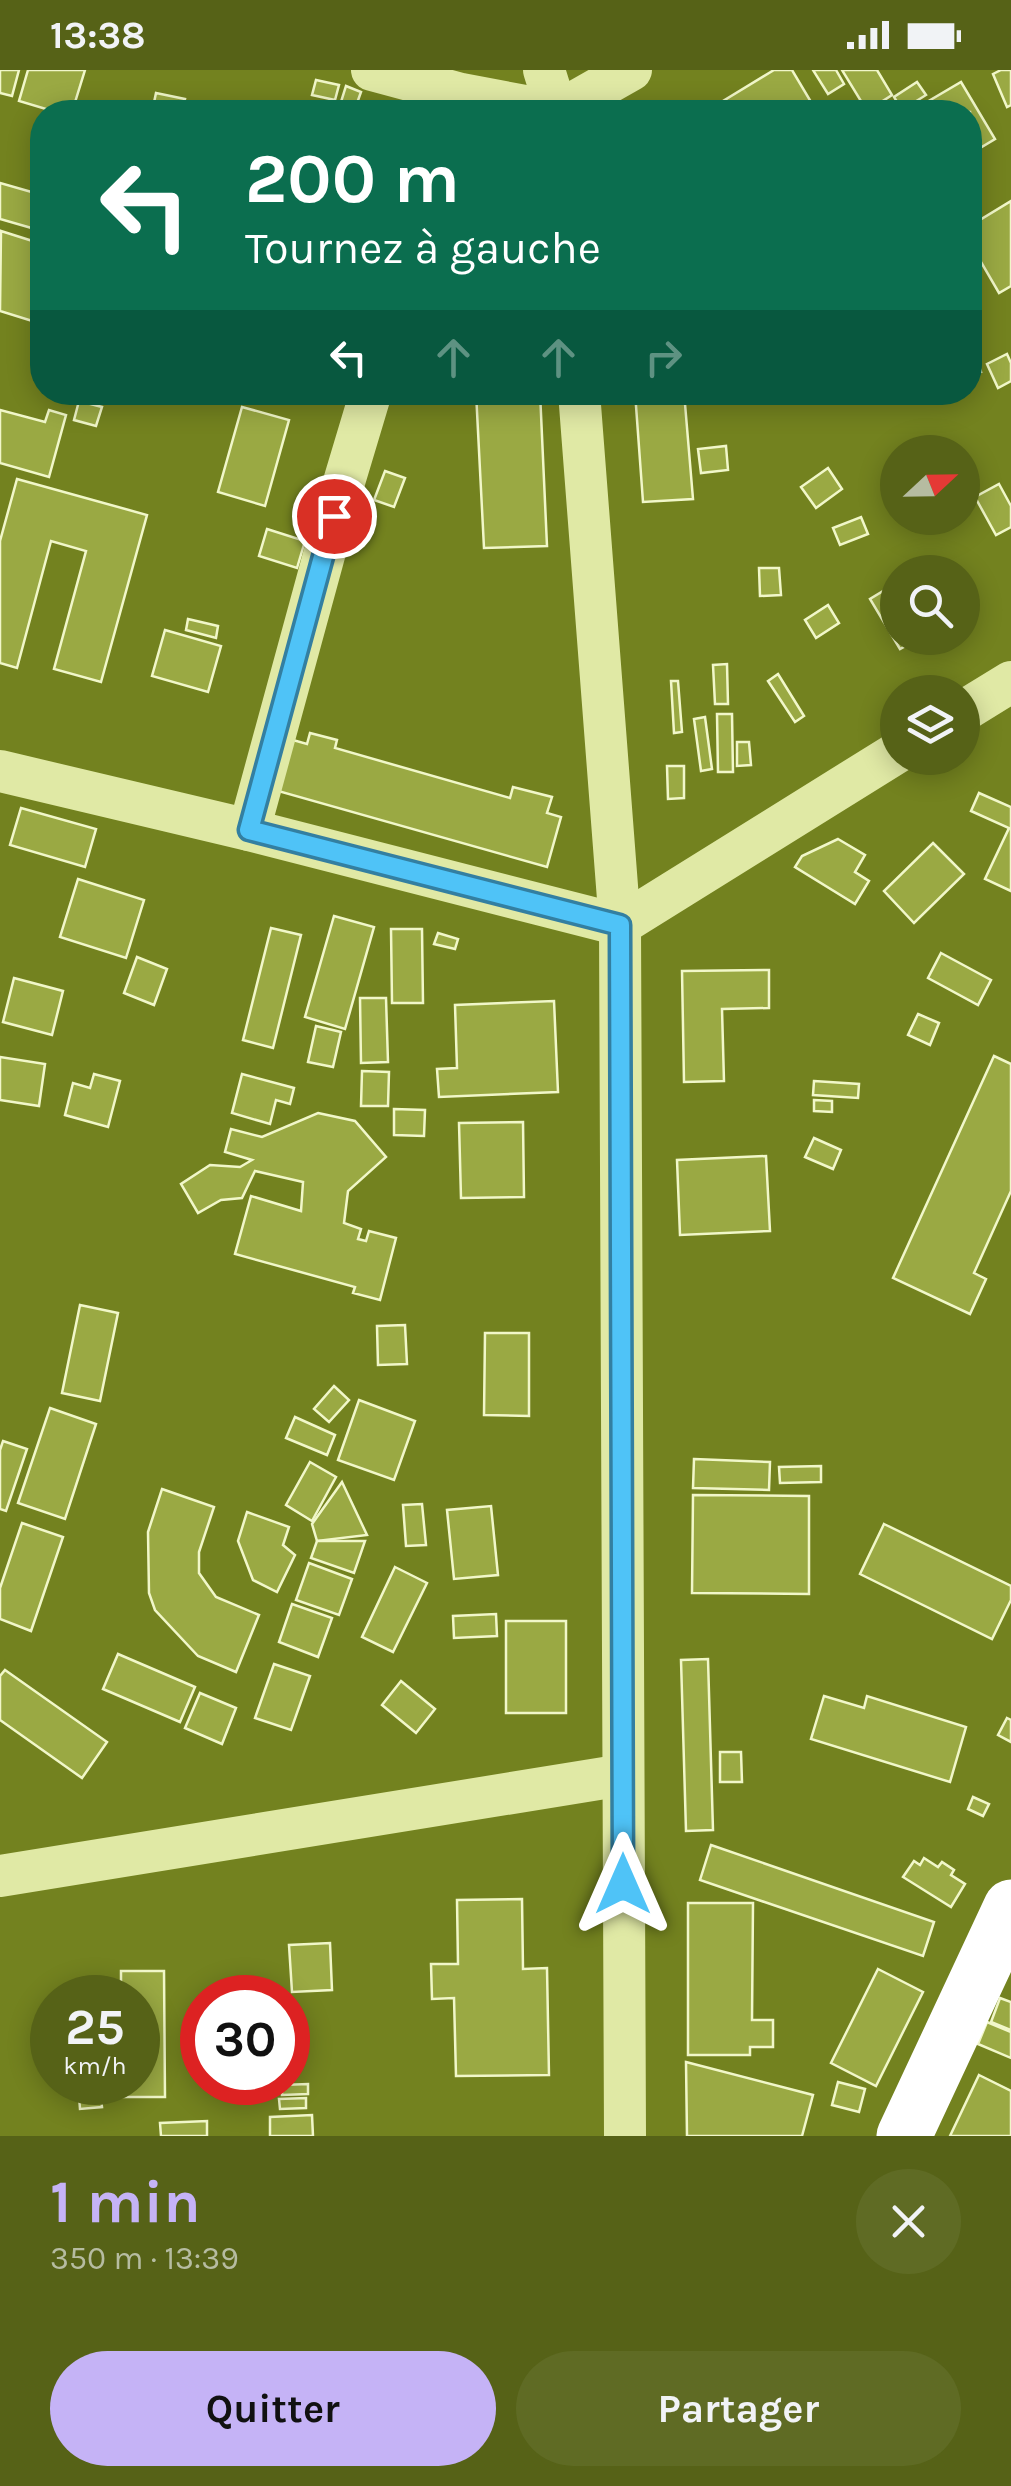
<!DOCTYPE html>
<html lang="fr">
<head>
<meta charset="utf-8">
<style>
	body { margin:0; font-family:Karla,sans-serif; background:#5f6b24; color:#f1f3f6; height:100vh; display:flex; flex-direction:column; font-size:38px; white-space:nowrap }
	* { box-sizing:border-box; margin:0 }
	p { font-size:32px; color:#b6bca1 }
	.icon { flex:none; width:55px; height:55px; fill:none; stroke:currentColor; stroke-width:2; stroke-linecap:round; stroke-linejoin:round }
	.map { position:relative; height:2066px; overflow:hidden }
	.sheet { display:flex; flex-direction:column; background:#566217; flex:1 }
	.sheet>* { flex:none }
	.guide { position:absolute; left:30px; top:30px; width:952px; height:305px; border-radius:40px; box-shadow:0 5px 25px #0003; background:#0b6e4f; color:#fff; overflow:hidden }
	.needle { width:65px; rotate:68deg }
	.tools { position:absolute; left:880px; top:365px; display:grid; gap:20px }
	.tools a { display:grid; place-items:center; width:100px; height:100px; border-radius:50%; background:#566217; box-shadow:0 5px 25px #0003; font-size:50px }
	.speed { position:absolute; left:30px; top:1905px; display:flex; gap:20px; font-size:50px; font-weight:700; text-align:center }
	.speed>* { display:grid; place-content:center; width:130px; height:130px; border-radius:50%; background:#566217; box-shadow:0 5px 25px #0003; line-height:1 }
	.speed small { font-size:25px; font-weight:400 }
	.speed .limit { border:15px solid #d22; background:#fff; color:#111 }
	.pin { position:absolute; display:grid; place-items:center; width:85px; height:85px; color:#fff; margin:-42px; border:5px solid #fff; border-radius:50%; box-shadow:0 2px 10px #0007 }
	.me { position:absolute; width:110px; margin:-55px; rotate:0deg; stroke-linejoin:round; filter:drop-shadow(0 0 8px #0008) }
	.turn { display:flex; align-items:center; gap:35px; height:210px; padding:0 50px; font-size:45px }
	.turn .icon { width:130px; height:130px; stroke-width:2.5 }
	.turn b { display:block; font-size:70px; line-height:85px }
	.lanes { display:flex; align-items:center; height:95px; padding:0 50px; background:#0003; justify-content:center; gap:50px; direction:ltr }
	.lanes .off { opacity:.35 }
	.round { display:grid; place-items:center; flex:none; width:105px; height:105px; border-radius:52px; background:#5f6b24 }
	.headline { display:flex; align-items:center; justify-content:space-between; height:170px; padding:0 50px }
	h1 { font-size:60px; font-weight:700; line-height:75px; color:#c5b3f6 }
	.action { display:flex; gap:20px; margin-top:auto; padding:20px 50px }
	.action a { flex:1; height:115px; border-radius:60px; background:#c5b3f6; color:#111; font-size:40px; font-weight:700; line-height:115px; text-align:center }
	.action a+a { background:#5f6b24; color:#f1f3f6 }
	.status { display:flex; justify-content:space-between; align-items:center; height:70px; padding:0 50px; background:#566217; direction:ltr }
	.status svg { height:28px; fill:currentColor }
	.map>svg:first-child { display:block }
</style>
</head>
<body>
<div class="status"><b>13:38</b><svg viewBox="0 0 49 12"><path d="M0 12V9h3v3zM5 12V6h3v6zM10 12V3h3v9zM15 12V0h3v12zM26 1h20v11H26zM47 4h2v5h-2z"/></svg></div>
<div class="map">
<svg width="1011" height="2066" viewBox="0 0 1011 2066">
	<rect width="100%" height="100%" fill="#73821f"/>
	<!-- building -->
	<g fill="#9aa943" stroke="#f1f7c9" stroke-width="2.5">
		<polygon points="0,0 19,0 12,26 0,23"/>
		<polygon points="28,0 85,0 72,42 56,42 19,31"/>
		<polygon points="774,0 792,0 817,42 705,42"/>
		<polygon points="813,0 836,0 844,14 828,24"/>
		<polygon points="842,0 877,0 892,25 867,41"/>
		<polygon points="1001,0 1011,0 1011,35 1007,37 993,4"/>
		<polygon points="316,10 339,15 335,30 312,25"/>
		<polygon points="917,12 926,25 902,40 894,27"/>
		<polygon points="961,12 995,69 970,84 970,42 910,42"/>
		<polygon points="346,16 361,22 356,36 341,32"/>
		<polygon points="156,23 185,29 182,42 152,42"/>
		<polygon points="0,113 42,125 42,161 0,149"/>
		<polygon points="1011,131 1011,216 999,223 970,173 970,156"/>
		<polygon points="1,161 42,174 42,254 0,241"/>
		<polygon points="970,270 981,302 970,305"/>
		<polygon points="1007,284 1011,293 1011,311 998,318 987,294"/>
		<polygon points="476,322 540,322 547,476 484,478"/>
		<polygon points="635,322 684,322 693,429 643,432"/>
		<polygon points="79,331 102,337 96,356 74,350"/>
		<polygon points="242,337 289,350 265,436 218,422"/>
		<polygon points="0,340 45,352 49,340 66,345 49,407 0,393"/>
		<polygon points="726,376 728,400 701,403 698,379"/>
		<polygon points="828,398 842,419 816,438 801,417"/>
		<polygon points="385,401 405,408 394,437 374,430"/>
		<polygon points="17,409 147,445 101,612 54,599 86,481 51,471 17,598 0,593 0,471"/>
		<polygon points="999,414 1011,436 1011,457 996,465 975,427"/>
		<polygon points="861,447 868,464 840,475 833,458"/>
		<polygon points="267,459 305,471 297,498 259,486"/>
		<polygon points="759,498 779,498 781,525 760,526"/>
		<polygon points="898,512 898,568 920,568 900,579 870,529"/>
		<polygon points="828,535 839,553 816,568 805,550"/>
		<polygon points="188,549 218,556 216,568 186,560"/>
		<polygon points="165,560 221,576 208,622 152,606"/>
		<polygon points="727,594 728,634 715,634 713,595"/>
		<polygon points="778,604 804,646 795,652 768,611"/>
		<polygon points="671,611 678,611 682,662 674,663"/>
		<polygon points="717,644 732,644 733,702 718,702"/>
		<polygon points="705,647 712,699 701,701 694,649"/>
		<polygon points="310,663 337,670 335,678 510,728 513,717 552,727 547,743 561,747 547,797 278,721 293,670 307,674"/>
		<polygon points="737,672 749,672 751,695 737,696"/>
		<polygon points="667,696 684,696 684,728 668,729"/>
		<polygon points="979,723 1011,737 1011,821 985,809 1009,758 971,741"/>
		<polygon points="21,738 96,759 85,797 10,775"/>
		<polygon points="838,769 865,785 855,802 869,811 855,834 795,797 802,786"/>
		<polygon points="933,773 964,804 914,853 884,821"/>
		<polygon points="78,809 144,830 126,888 60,867"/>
		<polygon points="334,846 374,857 345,959 305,947"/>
		<polygon points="271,858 301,865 273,978 243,970"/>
		<polygon points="391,859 422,859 423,933 392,933"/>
		<polygon points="438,863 458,869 455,879 434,874"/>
		<polygon points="941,883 991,910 978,935 928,908"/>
		<polygon points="137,887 167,899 154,935 124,923"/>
		<polygon points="769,900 769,938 722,939 724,1011 684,1012 682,901"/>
		<polygon points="14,908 63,921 52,965 3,952"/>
		<polygon points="360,928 386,928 388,992 361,993"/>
		<polygon points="554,931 558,1022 439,1027 437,999 457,998 455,935"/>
		<polygon points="918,944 939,953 930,975 908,965"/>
		<polygon points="316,956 341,962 333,997 308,992"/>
		<polygon points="994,986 1011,994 1011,1121 974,1203 986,1209 970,1244 893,1208"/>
		<polygon points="0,987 45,994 39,1036 0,1030"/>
		<polygon points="362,1001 389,1002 388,1036 361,1036"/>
		<polygon points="94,1004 120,1011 108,1057 65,1045 73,1013 90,1018"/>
		<polygon points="242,1004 294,1018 290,1034 276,1030 270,1054 232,1043"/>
		<polygon points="814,1011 859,1014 858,1028 813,1025"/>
		<polygon points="814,1030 832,1031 832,1042 814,1041"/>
		<polygon points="394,1039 425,1040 424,1066 394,1065"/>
		<polygon points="318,1043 355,1051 386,1087 348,1121 344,1153 361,1159 358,1169 366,1171 369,1161 396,1168 380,1230 353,1223 355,1217 235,1184 251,1126 301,1141 303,1112 255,1101 242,1128 221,1130 198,1143 181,1114 210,1095 240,1097 252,1090 225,1082 231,1059 262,1067"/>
		<polygon points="523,1052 524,1127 461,1128 459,1053"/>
		<polygon points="814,1068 841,1080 833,1099 805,1087"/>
		<polygon points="766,1086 770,1161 680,1165 677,1090"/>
		<polygon points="80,1235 118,1243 100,1331 62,1323"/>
		<polygon points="405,1255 407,1294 378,1295 377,1256"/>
		<polygon points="485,1263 529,1263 529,1346 484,1345"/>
		<polygon points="334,1316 349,1330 329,1352 314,1339"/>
		<polygon points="359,1330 415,1351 394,1410 338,1390"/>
		<polygon points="50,1338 96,1354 65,1449 18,1433"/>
		<polygon points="295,1347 335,1365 327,1385 286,1368"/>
		<polygon points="3,1371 27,1379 6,1441 0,1439 0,1380"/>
		<polygon points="694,1389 770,1392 769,1420 693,1418"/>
		<polygon points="310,1392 336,1407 312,1451 286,1435"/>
		<polygon points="821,1396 821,1412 780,1413 779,1397"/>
		<polygon points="342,1412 367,1465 317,1471 312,1454"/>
		<polygon points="162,1419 214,1437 199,1482 199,1503 216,1527 259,1545 236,1602 198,1586 155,1540 149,1523 148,1462"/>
		<polygon points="693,1425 809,1426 809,1524 692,1523"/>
		<polygon points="422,1434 426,1475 406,1476 403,1435"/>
		<polygon points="491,1436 498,1505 454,1509 447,1440"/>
		<polygon points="247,1442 289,1457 283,1475 295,1485 277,1522 253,1510 238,1471"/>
		<polygon points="22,1453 63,1467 31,1561 0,1549 0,1518"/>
		<polygon points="884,1454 1011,1516 1011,1530 992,1569 860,1504"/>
		<polygon points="317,1471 365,1471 354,1503 311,1488"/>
		<polygon points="309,1493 352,1509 339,1545 296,1530"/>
		<polygon points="395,1497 427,1513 393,1582 362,1567"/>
		<polygon points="292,1534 332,1548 318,1587 279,1572"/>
		<polygon points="496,1544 497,1566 454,1568 453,1546"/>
		<rect x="506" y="1551" width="60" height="92"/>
		<polygon points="118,1584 195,1617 180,1652 103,1619"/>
		<polygon points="708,1589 713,1760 686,1761 681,1590"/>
		<polygon points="274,1594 310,1606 291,1660 255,1648"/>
		<polygon points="5,1600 107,1672 82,1708 0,1650 0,1606"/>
		<polygon points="401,1611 435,1639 416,1663 382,1635"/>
		<polygon points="200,1623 236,1638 222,1674 185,1658"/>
		<polygon points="824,1626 864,1638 867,1626 966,1657 950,1712 811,1669"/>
		<polygon points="1007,1648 1011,1650 1011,1672 998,1665"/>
		<polygon points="720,1682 741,1682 742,1712 720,1712"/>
		<polygon points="973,1727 989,1734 983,1746 968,1739"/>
		<polygon points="711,1775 934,1852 923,1886 700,1810"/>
		<polygon points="924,1788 938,1797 942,1792 954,1800 951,1805 965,1814 951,1837 903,1807 914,1791 920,1795"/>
		<polygon points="522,1829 523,1899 547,1898 549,2005 456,2006 454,1928 432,1929 431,1894 458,1894 457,1830"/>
		<polygon points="688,1833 753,1833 752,1950 773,1950 773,1977 750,1977 750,1985 688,1985"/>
		<polygon points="330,1873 332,1920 292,1922 289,1875"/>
		<polygon points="878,1899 923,1922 876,2016 831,1993"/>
		<polygon points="121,1901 164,1901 165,2027 122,2027 122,2012 138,2012 138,1928 121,1928"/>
		<polygon points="1000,1928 1011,1932 1011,1960 991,1952"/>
		<polygon points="987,1952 1011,1962 1011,1988 978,1974"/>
		<polygon points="686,1992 813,2025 802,2066 687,2066"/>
		<polygon points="979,2005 1011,2021 1011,2066 950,2066"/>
		<polygon points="78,2012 99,2012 102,2037 80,2039"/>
		<polygon points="838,2012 865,2019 859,2042 832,2035"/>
		<polygon points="308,2014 308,2024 282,2025 282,2015"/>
		<polygon points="306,2028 306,2038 280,2039 279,2029"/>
		<polygon points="312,2045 313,2066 270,2066 270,2047"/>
		<polygon points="207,2051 207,2066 161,2066 160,2053"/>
	</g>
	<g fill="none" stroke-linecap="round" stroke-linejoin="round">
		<!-- minor -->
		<g stroke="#e0e9a5" stroke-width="42">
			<polyline points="372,0 461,24 557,42 631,0"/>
			<polyline points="544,0 557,42"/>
			<polyline points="579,322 620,855 625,2066"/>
			<polyline points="962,642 1011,612"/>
			<polyline points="0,701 249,760 620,855 898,682"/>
			<polyline points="249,760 344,412 371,322"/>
			<polyline points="0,1806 623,1705"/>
		</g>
		<!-- highway -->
		<polyline stroke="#fff" stroke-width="55" points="904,2066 1011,1837"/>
	</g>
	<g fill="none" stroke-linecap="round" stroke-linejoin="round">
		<defs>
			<polyline id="route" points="334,446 249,760 620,855 623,1814"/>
		</defs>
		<!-- route casing -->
		<use href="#route" stroke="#337fa1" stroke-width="25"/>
		<!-- route -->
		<use href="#route" stroke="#4fc3f7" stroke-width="18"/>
	</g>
</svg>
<div class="tools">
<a><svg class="needle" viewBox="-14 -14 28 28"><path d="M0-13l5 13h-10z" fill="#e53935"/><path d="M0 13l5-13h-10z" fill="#b6bca1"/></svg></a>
<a><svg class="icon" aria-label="search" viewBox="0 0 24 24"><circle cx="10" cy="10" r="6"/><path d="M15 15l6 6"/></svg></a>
<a><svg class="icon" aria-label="layers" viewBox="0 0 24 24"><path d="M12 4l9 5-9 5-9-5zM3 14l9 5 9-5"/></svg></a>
</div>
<div class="speed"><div>25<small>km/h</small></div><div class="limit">30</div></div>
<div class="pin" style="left:334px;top:446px;background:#d93025"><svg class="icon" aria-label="arrive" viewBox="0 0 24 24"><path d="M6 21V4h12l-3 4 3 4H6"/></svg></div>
<svg class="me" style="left:623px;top:1814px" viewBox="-20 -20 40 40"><path d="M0-17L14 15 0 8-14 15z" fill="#4fc3f7" stroke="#fff" stroke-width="4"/></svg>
<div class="guide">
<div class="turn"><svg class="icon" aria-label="left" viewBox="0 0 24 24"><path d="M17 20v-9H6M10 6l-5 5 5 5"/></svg><div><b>200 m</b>Tournez à gauche</div></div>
<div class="lanes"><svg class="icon" aria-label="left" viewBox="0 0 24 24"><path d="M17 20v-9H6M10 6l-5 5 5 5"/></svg><svg class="icon off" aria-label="ahead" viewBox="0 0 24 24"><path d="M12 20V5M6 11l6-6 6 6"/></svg><svg class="icon off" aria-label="ahead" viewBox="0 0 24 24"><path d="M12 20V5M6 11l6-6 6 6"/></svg><svg class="icon off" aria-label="right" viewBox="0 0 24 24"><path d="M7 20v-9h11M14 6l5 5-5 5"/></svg></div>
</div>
</div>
<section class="sheet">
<div class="headline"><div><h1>1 min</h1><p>350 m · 13:39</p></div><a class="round"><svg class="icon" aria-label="close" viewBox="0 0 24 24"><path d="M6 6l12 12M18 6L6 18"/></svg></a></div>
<div class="action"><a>Quitter</a><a>Partager</a></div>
</section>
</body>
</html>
